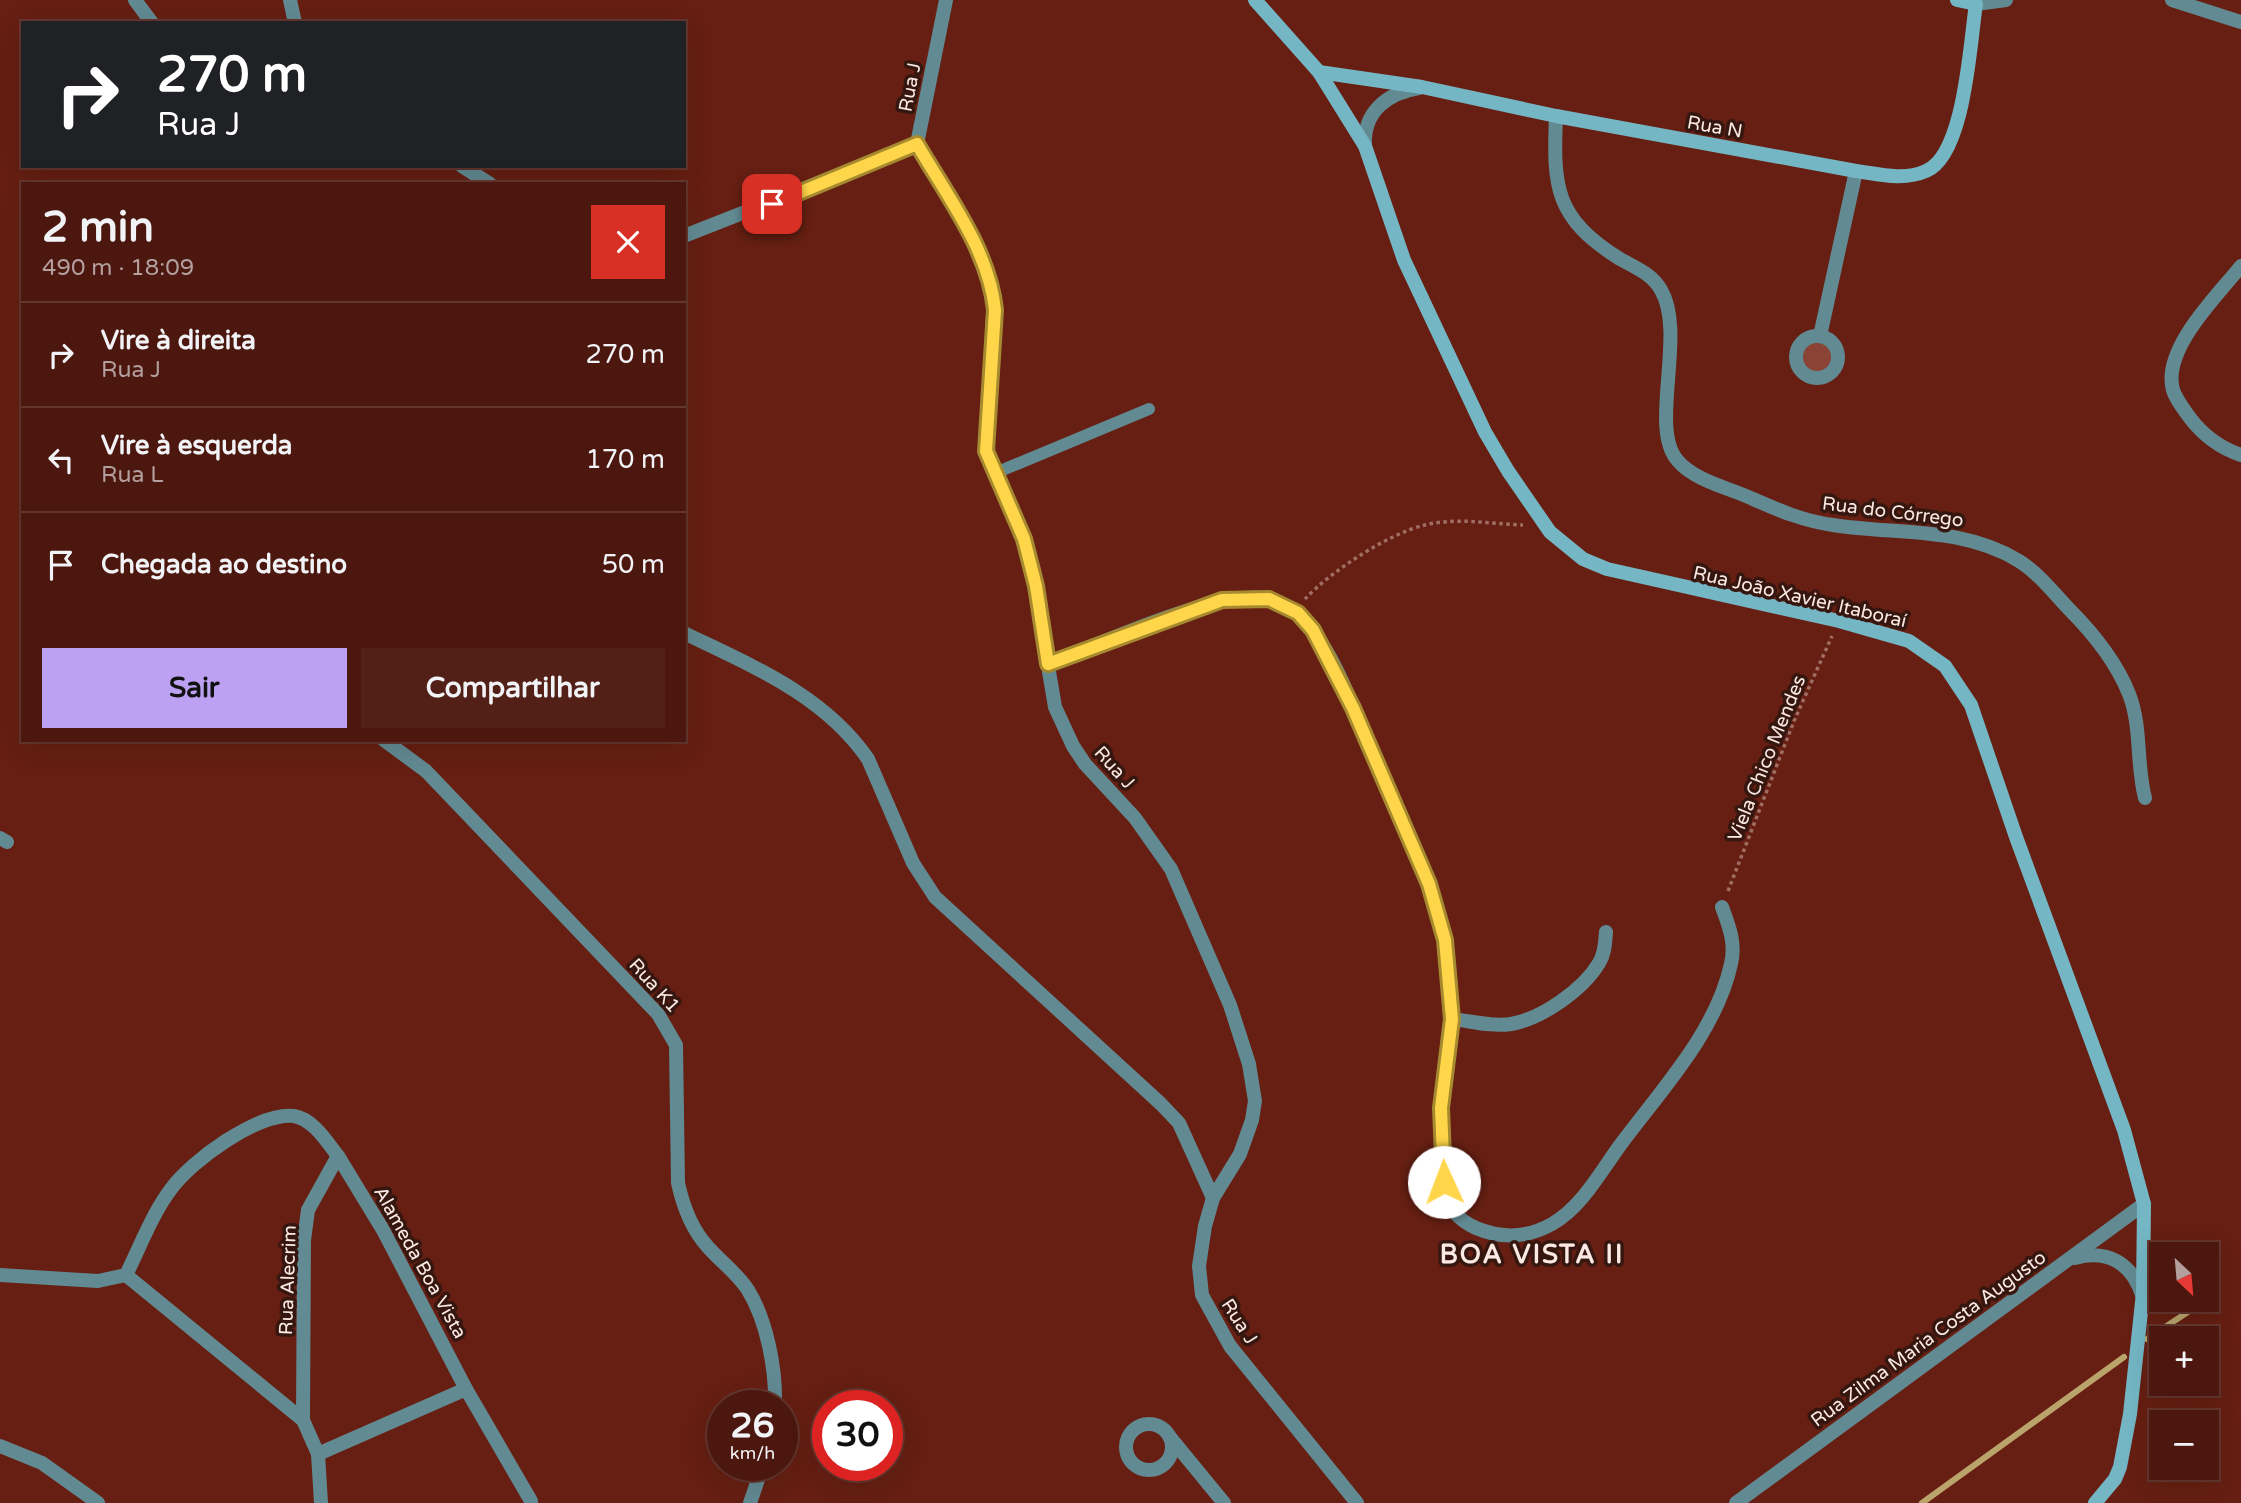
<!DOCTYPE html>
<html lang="pt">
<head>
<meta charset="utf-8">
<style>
	body { margin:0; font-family:"Varela Round",sans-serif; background:#532017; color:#f1f3f6; height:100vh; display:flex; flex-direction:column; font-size:26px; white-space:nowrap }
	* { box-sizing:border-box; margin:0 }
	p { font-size:23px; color:#b29f9e }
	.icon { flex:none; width:38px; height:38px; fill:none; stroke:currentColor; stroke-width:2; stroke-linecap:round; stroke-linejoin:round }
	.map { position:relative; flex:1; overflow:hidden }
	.drawer { position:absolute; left:21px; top:182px; width:665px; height:560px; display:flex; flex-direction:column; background:#4c170e; border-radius:0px; box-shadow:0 7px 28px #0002,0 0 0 2px #63362e }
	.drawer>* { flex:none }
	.top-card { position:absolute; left:21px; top:21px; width:665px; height:147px; border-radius:0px; box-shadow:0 7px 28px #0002,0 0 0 2px #63362e; background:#202124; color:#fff; overflow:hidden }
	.needle { width:46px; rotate:154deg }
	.tools { position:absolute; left:2149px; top:1242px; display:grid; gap:14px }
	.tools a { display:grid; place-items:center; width:70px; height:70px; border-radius:0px; background:#4c170e; box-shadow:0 7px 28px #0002,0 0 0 2px #63362e; font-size:35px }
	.speed { position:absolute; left:707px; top:1390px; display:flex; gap:14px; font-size:35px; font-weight:700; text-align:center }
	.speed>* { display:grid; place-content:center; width:91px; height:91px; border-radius:50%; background:#4c170e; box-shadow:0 7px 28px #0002,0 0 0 2px #63362e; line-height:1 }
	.speed small { font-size:18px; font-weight:400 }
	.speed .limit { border:10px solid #d22; background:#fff; color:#111 }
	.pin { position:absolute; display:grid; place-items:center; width:60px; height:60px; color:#fff; margin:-30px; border-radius:14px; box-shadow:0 4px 10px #0006 }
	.me { position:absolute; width:77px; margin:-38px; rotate:358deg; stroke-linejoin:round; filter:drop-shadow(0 0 5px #0008) }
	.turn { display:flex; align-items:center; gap:24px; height:147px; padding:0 21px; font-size:32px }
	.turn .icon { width:91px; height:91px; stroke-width:2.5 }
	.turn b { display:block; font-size:49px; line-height:60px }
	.round { display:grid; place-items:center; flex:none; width:74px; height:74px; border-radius:0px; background:#532017 }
	.head { display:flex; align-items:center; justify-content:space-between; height:119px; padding:0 21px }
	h1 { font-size:42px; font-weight:700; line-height:52px }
	.action { display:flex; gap:14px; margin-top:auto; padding:14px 21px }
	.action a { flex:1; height:80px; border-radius:0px; background:#bca0f2; color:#111; font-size:28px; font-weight:700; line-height:80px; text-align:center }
	.action a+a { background:#532017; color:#f1f3f6 }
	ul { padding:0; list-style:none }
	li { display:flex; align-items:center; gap:21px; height:105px; padding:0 21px; border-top:2px solid #63362e }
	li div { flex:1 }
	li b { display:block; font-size:26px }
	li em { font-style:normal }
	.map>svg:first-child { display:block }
</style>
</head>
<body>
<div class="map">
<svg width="2241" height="1503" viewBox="0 0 2241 1503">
	<rect width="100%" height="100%" fill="#661f12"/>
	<!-- green -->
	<circle fill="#8a4335" cx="1817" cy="357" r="16"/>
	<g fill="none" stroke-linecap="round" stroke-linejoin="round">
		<!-- stream -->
		<g stroke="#baa46c" stroke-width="6">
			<polyline points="2147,1339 2206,1300"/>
			<polyline points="1922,1503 2124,1357"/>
		</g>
		<!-- path -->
		<g stroke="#a06e64" stroke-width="3.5" stroke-dasharray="3.5 3.5" stroke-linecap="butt">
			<path d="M 1305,599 C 1330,572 1389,533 1425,525 C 1458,517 1490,524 1523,525"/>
			<polyline points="1728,891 1794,721 1832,636"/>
		</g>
		<!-- lane -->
		<polyline stroke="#628a92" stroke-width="12" points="993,474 1149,409"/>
		<!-- street -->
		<g stroke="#628a92" stroke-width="14">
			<polyline points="135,0 152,23"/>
			<polyline points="290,0 295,23"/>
			<polyline points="946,0 917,144 972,239 994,295 986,451 1024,539 1031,565 1055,707 1073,746 1085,764 1135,818 1171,869 1230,1005 1249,1064 1255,1101 1252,1120 1240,1154 1213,1198 1205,1226 1199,1266 1202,1295 1230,1346 1357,1503"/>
			<polyline points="2172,0 2241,22"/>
			<polyline points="1976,4 2006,0"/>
			<path d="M 1556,116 C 1553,188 1555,218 1620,259 C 1636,268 1652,274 1661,290 C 1687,334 1648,429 1678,461 C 1695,481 1730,488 1753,499 C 1780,511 1804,521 1833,525 C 1896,535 1962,526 2019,561 C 2037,572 2053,592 2068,608 C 2093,633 2116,661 2129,694 C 2142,727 2136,764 2145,798"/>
			<path d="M 1365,146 C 1363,112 1387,93 1419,88"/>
			<polyline points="462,166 490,184"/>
			<polyline points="684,236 917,144"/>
			<path d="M 2241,266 C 2218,295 2166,345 2172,385 C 2173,396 2183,408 2190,418 C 2203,435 2220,448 2241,455"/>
			<circle cx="1817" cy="357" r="21"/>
			<polyline points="1820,336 1856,171"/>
			<path d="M 684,633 C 752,666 824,695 868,759 L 913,863 L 935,897 L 1161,1104 L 1179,1123 L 1213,1198"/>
			<path d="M 1048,664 C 1098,645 1221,587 1269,599 C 1287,603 1301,615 1312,629 C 1338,663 1353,708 1370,748 C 1402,822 1441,896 1450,977 C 1455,1022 1442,1065 1441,1109 C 1441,1137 1443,1166 1446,1194 C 1450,1211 1460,1221 1476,1228 C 1502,1239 1527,1238 1552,1224 C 1582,1207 1601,1171 1621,1144 C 1662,1089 1716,1032 1731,964 C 1736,943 1729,926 1722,907"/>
			<path d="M 384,740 L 426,771 L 658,1014 L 676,1045 L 678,1183 C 683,1206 691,1228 707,1246 C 720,1261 737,1273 748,1290 C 767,1321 776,1369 775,1405"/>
			<polyline points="0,838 7,842"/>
			<path d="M 1452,1019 C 1471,1021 1491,1027 1511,1024 C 1541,1019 1583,990 1599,963 C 1605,954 1605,943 1606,932"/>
			<polyline points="338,1156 383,1230 466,1389 531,1501"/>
			<path d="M 2075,1258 C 2107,1249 2132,1263 2142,1295"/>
			<path d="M 0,1275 L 98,1281 L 126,1275 C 140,1247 152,1214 171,1189 C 191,1161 258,1112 294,1116 C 313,1119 327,1142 338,1156 L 308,1210 L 304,1240 L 303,1420 L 318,1454 L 321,1503"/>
			<polyline points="126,1275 303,1420"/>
			<circle cx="1149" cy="1447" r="23"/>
			<polyline points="1169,1436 1224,1503"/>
			<polyline points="0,1446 42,1463 98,1503"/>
			<polyline points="318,1454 466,1389"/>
			<polyline points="750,1503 763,1465"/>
			<polyline points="1736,1503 2144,1204"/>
		</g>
		<!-- secondary -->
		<g stroke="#74b6c4" stroke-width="14">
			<polyline points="1255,0 1319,72 1365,146 1404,260 1485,432 1508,471 1550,532 1583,559 1607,569 1839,621 1909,641 1945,666 1971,705 2016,837 2124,1130 2144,1204 2143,1293 2130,1414 2120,1467 2115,1479 2095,1503"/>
			<path d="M 1319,72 L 1422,87 L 1556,116 L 1856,171 C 1878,174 1904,181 1926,171 C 1965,155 1970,42 1976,4 L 1957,0"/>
		</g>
	</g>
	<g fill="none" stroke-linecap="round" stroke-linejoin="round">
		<defs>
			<path id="route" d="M 772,204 L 917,144 C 947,196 989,250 995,310 L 986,451 L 1024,539 L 1036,586 L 1048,664 L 1222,600 L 1269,599 L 1298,613 L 1313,630 L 1353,708 L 1429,884 L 1445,940 L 1452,1019 L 1441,1108 L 1444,1182"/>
		</defs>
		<!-- route casing -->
		<use href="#route" stroke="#a68a30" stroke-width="18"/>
		<!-- route -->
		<use href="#route" stroke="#ffd54a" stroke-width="12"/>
	</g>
	<g text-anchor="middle" stroke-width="7" stroke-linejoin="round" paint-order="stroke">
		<!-- street labels -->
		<g font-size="19" fill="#fbe9e4" stroke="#361710">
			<text transform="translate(909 87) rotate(-79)" y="7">Rua J</text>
			<text transform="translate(1715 126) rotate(10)" y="7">Rua N</text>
			<text transform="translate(1893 511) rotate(7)" y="7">Rua do Córrego</text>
			<text transform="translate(1800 596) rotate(13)" y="7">Rua João Xavier Itaboraí</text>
			<text transform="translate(1766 758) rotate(-68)" y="7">Viela Chico Mendes</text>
			<text transform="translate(1115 767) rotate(48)" y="7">Rua J</text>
			<text transform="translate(655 985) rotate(48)" y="7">Rua K1</text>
			<text transform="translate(421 1262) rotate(61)" y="7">Alameda Boa Vista</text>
			<text transform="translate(287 1280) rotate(-88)" y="7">Rua Alecrim</text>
			<text transform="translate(1240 1321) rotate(57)" y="7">Rua J</text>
			<text transform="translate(1928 1338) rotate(-36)" y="7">Rua Zilma Maria Costa Augusto</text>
		</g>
		<!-- district labels -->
		<g font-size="26" font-weight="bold" letter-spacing="2" fill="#fbe9e4" stroke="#361710">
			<text x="1532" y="1263">BOA VISTA II</text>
		</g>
	</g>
</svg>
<div class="tools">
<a><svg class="needle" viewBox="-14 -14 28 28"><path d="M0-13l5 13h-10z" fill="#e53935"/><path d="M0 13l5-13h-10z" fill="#b29f9e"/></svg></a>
<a>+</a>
<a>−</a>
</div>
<div class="speed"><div>26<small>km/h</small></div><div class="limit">30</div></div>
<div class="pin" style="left:772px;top:204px;background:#d93025"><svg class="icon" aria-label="arrive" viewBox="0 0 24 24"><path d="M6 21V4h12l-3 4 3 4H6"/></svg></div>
<svg class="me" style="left:1444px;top:1182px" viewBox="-20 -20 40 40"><circle r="19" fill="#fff"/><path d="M0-13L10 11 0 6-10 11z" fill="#ffd54a"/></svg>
<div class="top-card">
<div class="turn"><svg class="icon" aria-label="right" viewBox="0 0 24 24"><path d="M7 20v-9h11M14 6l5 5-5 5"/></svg><div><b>270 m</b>Rua J</div></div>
</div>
<section class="drawer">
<div class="head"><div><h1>2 min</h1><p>490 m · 18:09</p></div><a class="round" style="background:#d93025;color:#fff"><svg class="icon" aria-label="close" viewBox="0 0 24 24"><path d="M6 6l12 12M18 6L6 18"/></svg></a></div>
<ul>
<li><svg class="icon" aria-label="right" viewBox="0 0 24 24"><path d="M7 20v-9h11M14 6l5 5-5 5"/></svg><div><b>Vire à direita</b><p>Rua J</p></div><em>270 m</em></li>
<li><svg class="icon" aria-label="left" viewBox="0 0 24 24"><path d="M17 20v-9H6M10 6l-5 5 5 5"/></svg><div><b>Vire à esquerda</b><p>Rua L</p></div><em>170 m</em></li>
<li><svg class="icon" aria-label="arrive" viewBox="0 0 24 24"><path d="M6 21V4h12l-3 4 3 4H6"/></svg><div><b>Chegada ao destino</b></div><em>50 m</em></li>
</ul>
<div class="action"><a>Sair</a><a>Compartilhar</a></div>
</section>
</div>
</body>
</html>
